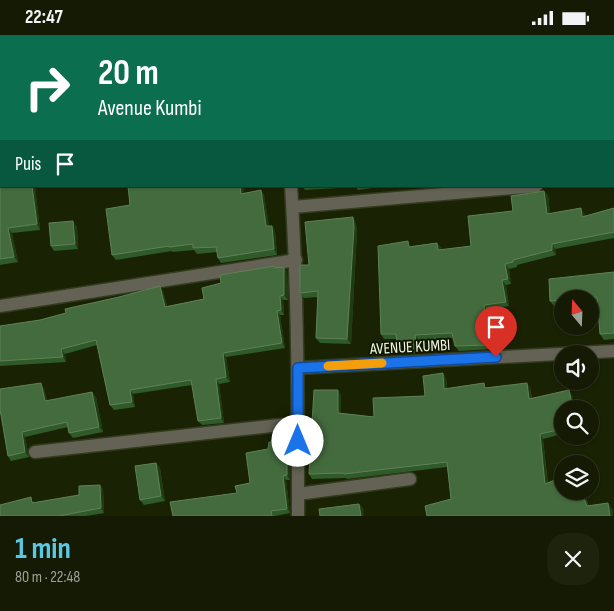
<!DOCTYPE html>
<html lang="fr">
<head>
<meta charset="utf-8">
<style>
	body { margin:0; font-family:"Sofia Sans Condensed",sans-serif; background:#1d230d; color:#f1f3f6; height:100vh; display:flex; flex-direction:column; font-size:19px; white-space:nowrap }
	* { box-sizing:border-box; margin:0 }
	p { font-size:16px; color:#9da19a }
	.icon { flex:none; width:28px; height:28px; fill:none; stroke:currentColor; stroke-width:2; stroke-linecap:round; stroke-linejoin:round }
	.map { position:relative; height:481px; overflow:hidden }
	.panel { display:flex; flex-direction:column; background:#141a03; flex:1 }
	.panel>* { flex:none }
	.hud { position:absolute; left:0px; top:0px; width:615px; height:152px; box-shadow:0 1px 4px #0004,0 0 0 1px #333825; background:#0b6e4f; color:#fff; overflow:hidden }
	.needle { width:32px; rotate:341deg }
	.tools { position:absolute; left:554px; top:255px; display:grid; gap:10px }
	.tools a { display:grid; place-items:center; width:45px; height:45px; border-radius:50%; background:#141a03; box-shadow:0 1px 4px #0004,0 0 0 1px #333825; font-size:25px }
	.pin { position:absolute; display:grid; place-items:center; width:42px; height:42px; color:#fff; margin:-51px -21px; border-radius:50% 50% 50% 0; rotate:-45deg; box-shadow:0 0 5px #0007 }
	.pin .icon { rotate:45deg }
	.me { position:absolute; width:55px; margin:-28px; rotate:0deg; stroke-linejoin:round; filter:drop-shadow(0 0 4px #0008) }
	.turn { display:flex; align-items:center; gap:18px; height:105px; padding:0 15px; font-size:22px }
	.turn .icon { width:65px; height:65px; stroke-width:2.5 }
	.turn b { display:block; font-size:35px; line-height:42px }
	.then { display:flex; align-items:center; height:48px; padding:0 15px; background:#0003; gap:10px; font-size:19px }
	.round { display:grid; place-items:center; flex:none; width:52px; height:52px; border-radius:20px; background:#1d230d }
	.summary { display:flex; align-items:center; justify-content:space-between; height:85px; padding:0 15px }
	h1 { font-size:30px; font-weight:700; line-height:38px; color:#5ac8e5 }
	.status { display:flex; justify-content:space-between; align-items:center; height:35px; padding:0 25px; background:#141a03; direction:ltr }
	.status svg { height:14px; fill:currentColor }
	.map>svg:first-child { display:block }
</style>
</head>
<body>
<div class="status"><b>22:47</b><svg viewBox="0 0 49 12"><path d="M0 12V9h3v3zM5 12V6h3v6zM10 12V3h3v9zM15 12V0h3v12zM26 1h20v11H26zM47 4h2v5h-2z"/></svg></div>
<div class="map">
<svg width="614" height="481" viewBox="0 0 614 481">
	<rect width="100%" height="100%" fill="#1a2204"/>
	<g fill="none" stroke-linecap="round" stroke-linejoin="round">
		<defs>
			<g id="minor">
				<polyline points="286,0 286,1"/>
				<polyline points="396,1 412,0"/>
				<polyline points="0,105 1,105"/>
				<path d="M 291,151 C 298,261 298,371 298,481"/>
				<polyline points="293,172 536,151"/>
				<polyline points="0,271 296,225"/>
				<polyline points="298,333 614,316"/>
				<polyline points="35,417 298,388"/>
				<polyline points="298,459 410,444"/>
			</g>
		</defs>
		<!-- minor casing -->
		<use href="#minor" stroke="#343c1f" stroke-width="15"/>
		<!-- minor -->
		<use href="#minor" stroke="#636254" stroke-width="12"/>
	</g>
	<!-- wall -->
	<g fill="#2f5a29">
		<polygon points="0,118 1,120 1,151 35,151 40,195 12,198 18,227 0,230"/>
		<polygon points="244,151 244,158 261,155 264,160 269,191 272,191 275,196 277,220 221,228 218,223 217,217 197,219 194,215 172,217 172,216 116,225 112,220 130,170"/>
		<polygon points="302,151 387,151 358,155 356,152 305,155"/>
		<polygon points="399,151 419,151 400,153"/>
		<polygon points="544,156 548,161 550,178 584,178 585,181 614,173 614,203 555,214 556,220 517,230 517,232 509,234 511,249 506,250 509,271 487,275 493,314 459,316 455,311 453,303 419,305 420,318 401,319 398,314 396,304 384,304 381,299 412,211 437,208 441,213 441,215 471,211 513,176"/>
		<polygon points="356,188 357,197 351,309 320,308 316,303 318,262 304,263 300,258 309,230"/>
		<polygon points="77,192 78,214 54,216 51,211"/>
		<polygon points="275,231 276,233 287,237 288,265 283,265 284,280 280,280 285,313 226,322 230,347 219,349 224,388 202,390 198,386 192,350 133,359 135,372 114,375 110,370 97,310 65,319 66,327 0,331 0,291 40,285 163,256 167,271 204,264 221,248"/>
		<polygon points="614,237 614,304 604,305 600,299 597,268 590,269 590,264 562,264 562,271 554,271 550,266"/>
		<polygon points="446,343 447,354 488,353 527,348 530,353 532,363 572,360 562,374 562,399 543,404 548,448 583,456 589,471 612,473 613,481 427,481 451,464 447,432 347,444 346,443 312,444 309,439 341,360 341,378 374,382 425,361"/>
		<polygon points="44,353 47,366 92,357 96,362 103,397 73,403 69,398 68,392 25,402 29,422 11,426 8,421 1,379 0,380 0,354"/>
		<polygon points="290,413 290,445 286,445 290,478 275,481 173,481 237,458 250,448"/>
		<polygon points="156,428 160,433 165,466 144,470 140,465"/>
		<polygon points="100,450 103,455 104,478 86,481 0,481 34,466 34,468 79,460"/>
	</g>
	<!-- shaded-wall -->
	<g fill="#1e3c12">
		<polygon points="32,151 35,151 40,195 37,189"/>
		<polygon points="240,151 244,151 244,164 241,159"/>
		<polygon points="261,155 264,160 270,197 266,191"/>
		<polygon points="544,156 548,161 551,184 547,179"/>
		<polygon points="581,173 584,178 586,187 582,182"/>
		<polygon points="353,182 356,188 357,197 351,309 347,304"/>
		<polygon points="73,186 77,192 78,214 75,209"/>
		<polygon points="272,191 275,196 277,220 274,214"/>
		<polygon points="8,193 12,198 18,227 14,222"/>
		<polygon points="437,208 441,213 442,220 438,215"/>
		<polygon points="552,209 555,214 556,220 552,215"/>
		<polygon points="505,229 509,234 511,249 508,244"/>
		<polygon points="284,232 287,237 288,265 284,260"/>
		<polygon points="502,245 506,250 509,271 506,267"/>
		<polygon points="160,251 163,256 168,276 165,272"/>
		<polygon points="280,261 283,265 284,280 281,275"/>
		<polygon points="484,270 487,275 493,314 489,310"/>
		<polygon points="277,276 280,280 285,313 282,308"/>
		<polygon points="415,300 419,305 420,318 417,313"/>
		<polygon points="61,314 65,319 66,327 63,322"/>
		<polygon points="223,318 226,322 230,347 226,342"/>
		<polygon points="443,338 446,343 448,359 444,354"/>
		<polygon points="216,344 219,349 224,388 221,383"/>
		<polygon points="41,348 44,353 49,371 45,366"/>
		<polygon points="527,348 530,353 532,369 529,364"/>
		<polygon points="130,355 133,359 135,372 132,367"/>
		<polygon points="338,355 341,360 341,382 338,378"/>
		<polygon points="569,355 572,360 575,374 573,374"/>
		<polygon points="92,357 96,362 103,397 99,392"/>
		<polygon points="22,397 25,402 29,422 25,417"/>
		<polygon points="540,399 543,404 548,453 545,449"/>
		<polygon points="287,408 290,413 290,445 287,440"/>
		<polygon points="156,428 160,433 165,466 161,461"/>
		<polygon points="283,441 286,445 290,478 287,474"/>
		<polygon points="100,450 103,455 104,478 101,473"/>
		<polygon points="581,456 583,456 590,476 587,471"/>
		<polygon points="608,468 612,473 613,481 610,481"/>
		<polygon points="359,469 363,473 364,481 361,481"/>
	</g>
	<!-- building -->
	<g fill="#446b3e" stroke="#5f8158">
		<rect x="11" y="0" width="124" height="1"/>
		<polygon points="236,0 240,0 240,1 231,1"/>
		<polygon points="415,0 430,0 430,1 413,1"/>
		<rect x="469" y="0" width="29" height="1"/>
		<polygon points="577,0 614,0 614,24 614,1 578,1"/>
		<polygon points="0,123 1,131 1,151 32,151 37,189 8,193 14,222 0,224"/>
		<polygon points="128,151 240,151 241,159 261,155 266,191 272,191 274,214 218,223 216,212 193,213 193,209 169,212 169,211 112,220 106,174 130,170"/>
		<polygon points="544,156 547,179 581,173 582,182 614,173 614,197 552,209 552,215 513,225 513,227 505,229 508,244 502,245 506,267 484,270 489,310 455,311 452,298 415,300 417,313 398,314 396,299 381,299 378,211 408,206 409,212 437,208 438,215 471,211 468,181 513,176 511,161"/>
		<polygon points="353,182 354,192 347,304 316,303 318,256 300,258 300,230 309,230 305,187"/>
		<polygon points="73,186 75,209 51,211 49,188"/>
		<polygon points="275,231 275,233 284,232 284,260 280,261 281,275 277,276 282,308 223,318 226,342 216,344 221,383 198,386 191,345 130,355 132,367 110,370 96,305 61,314 63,322 0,326 0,291 40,285 66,278 65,274 119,262 160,251 165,272 204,264 202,253 221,248 220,240"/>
		<polygon points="614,237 614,298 600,299 597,262 562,264 562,265 550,266 549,244"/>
		<polygon points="443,338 444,354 484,348 485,353 527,348 529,364 569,355 573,374 562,374 562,394 540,399 545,449 562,442 562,456 581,456 587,471 608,468 610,481 427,481 425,471 451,464 447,427 344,439 343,438 309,439 314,355 338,355 338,378 374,382 373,363 425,361 423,341"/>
		<polygon points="41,348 45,366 92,357 99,392 69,398 67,387 22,397 25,417 8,421 0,374 0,354"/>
		<polygon points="269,407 287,408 287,440 283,441 287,474 271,476 272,481 173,481 170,467 237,458 235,451 250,448 246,418 268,414"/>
		<polygon points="156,428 161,461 140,465 135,431"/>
		<polygon points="100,450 101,473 59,481 0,481 0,470 31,462 32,468 79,460 79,451"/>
		<polygon points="359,469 361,481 320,481 319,474"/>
	</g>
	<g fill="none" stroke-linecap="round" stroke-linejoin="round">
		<defs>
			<polyline id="route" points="298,406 298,333 496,322"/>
		</defs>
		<!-- route casing -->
		<use href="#route" stroke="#114b97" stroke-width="12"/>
		<!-- route -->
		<use href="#route" stroke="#1a73e8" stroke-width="9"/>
		<!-- slow -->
		<polyline stroke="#f59e0b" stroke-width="9" points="328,331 382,328"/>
	</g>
	<g text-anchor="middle" stroke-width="4" stroke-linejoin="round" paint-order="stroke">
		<!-- street labels -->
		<g font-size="16" fill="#f2f8e6" stroke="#111800">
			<text transform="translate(410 311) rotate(-3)" y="6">AVENUE KUMBI</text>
		</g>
	</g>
</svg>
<div class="tools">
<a><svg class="needle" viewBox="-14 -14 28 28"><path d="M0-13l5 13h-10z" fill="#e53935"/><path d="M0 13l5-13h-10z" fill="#9da19a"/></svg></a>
<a><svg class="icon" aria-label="sound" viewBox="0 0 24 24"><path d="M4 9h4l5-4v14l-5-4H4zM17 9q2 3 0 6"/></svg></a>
<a><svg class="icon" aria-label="search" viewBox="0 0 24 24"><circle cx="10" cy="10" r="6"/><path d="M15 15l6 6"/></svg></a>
<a><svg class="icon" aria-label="layers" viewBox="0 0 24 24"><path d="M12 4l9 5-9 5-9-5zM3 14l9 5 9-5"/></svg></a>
</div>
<div class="pin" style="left:496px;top:322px;background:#d93025"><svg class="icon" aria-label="arrive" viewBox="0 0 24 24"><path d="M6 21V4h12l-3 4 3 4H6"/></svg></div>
<svg class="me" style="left:298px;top:406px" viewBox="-20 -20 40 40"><circle r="19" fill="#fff"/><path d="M0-13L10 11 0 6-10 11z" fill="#1a73e8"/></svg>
<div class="hud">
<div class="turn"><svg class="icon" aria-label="right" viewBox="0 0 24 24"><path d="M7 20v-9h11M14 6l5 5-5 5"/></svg><div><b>20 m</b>Avenue Kumbi</div></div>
<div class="then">Puis<svg class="icon" aria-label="arrive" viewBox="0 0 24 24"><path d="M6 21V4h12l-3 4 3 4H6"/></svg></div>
</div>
</div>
<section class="panel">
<div class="summary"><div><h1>1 min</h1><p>80 m · 22:48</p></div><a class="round"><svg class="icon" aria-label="close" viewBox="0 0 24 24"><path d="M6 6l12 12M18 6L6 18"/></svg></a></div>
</section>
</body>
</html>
